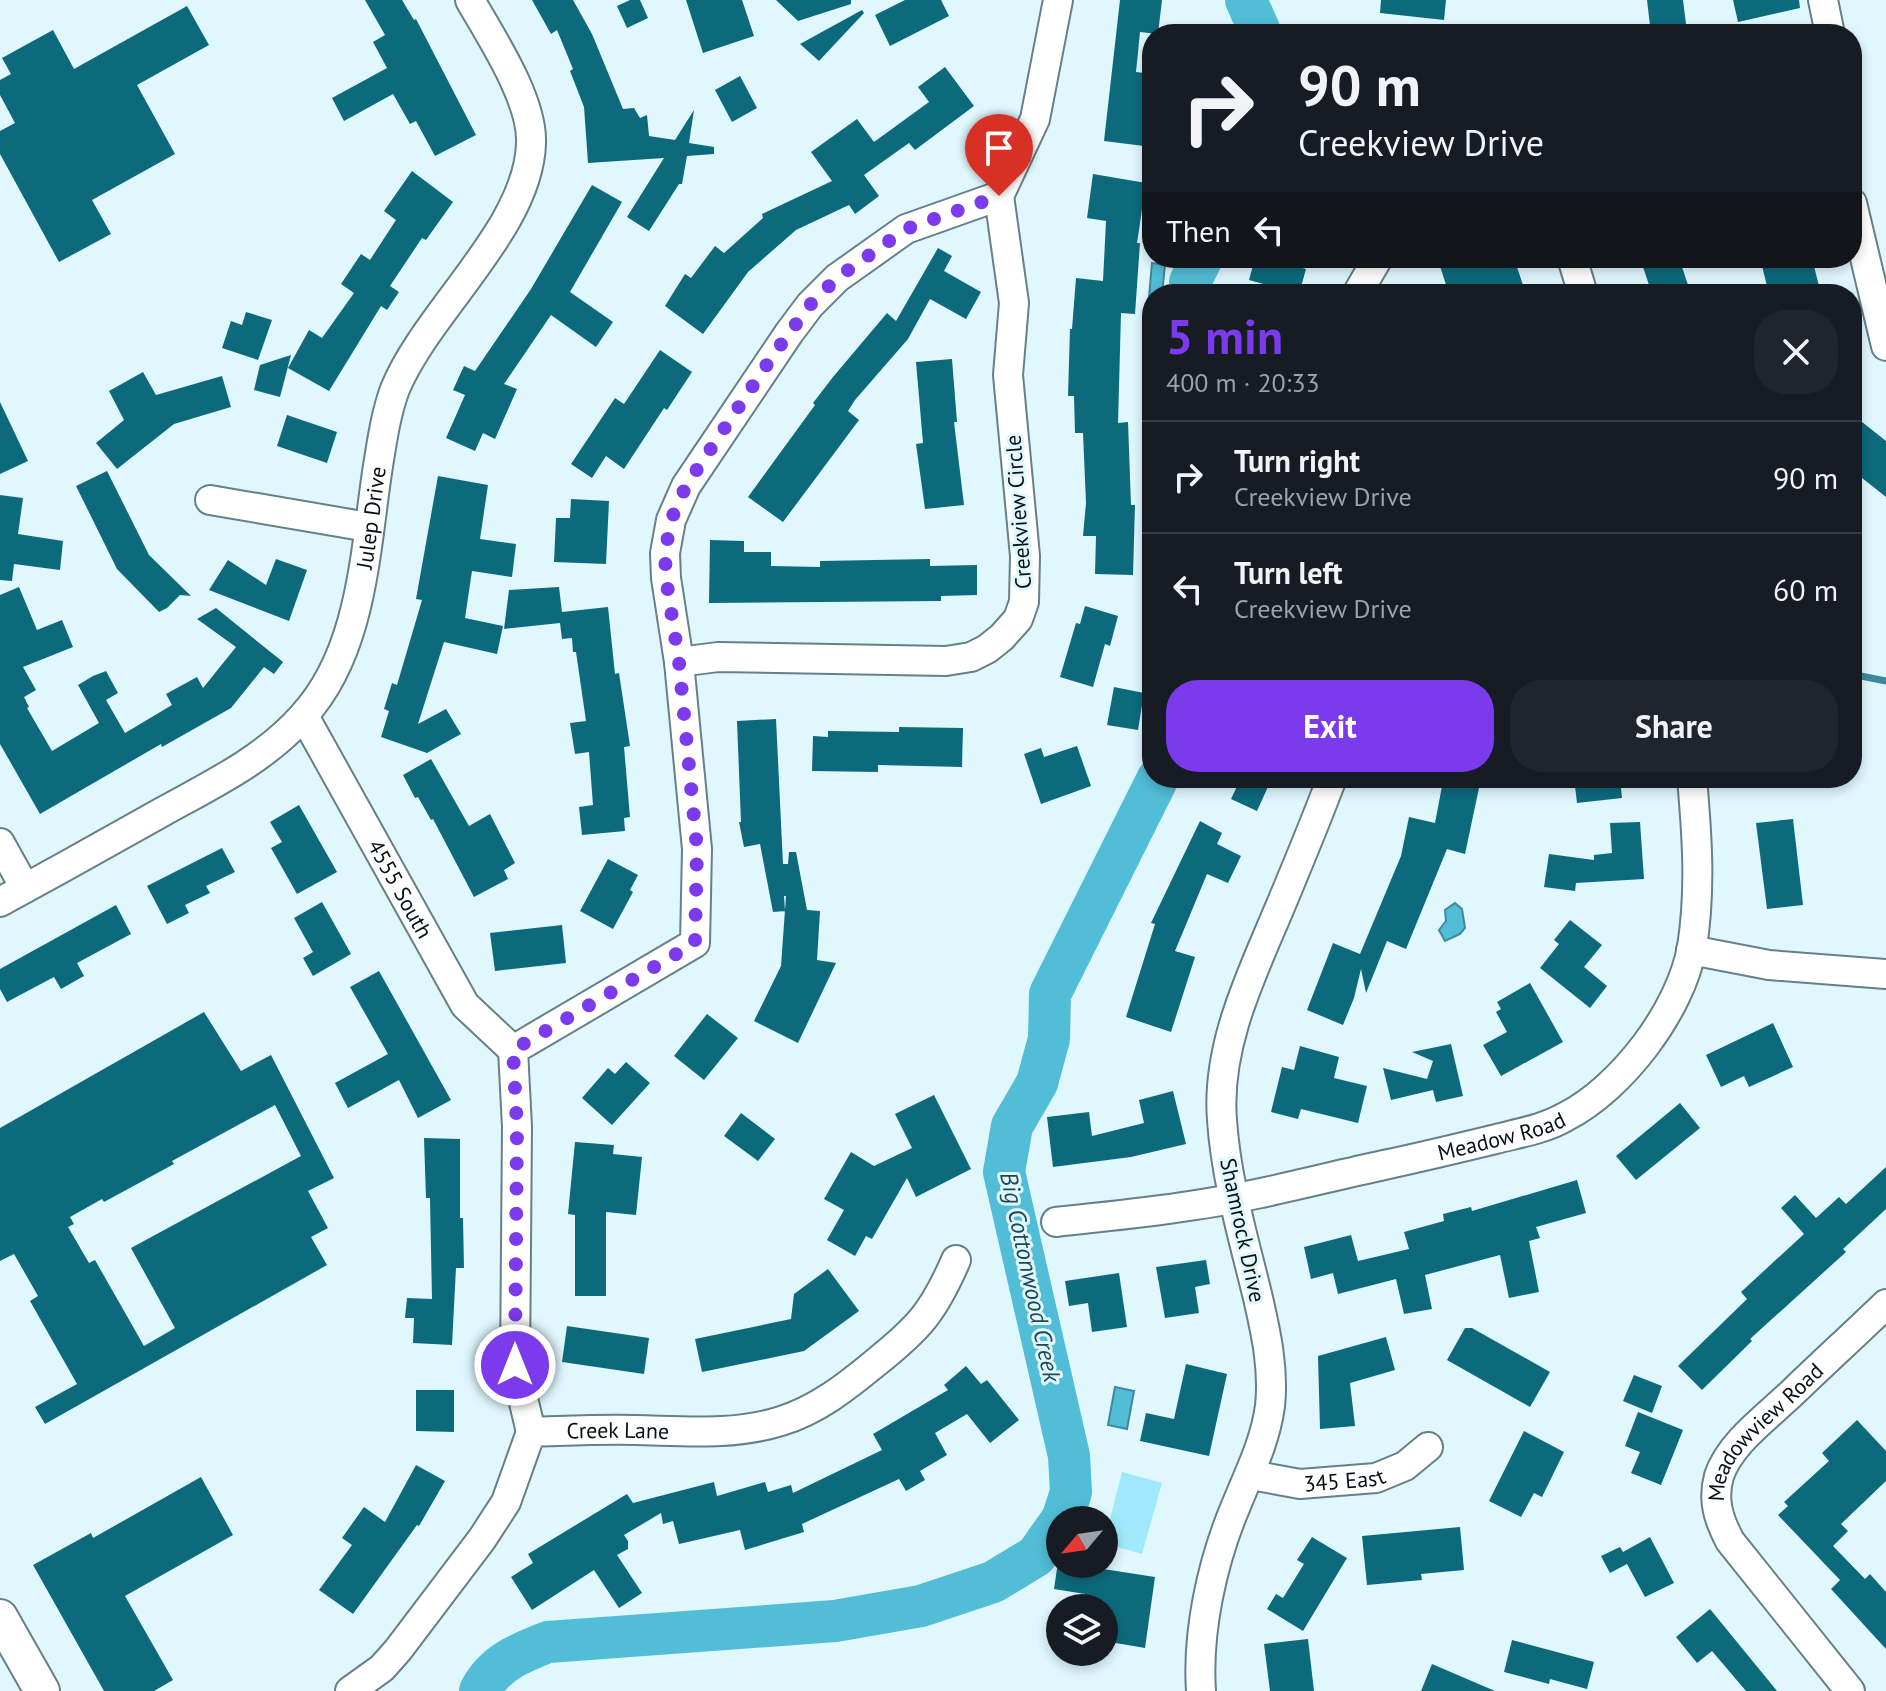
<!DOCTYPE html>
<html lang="en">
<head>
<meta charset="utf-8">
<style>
	body { margin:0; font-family:"PT Sans",sans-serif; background:#20242c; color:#f1f3f6; height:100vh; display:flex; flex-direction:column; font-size:30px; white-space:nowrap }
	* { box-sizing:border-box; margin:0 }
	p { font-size:26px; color:#9ea1a6 }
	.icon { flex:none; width:44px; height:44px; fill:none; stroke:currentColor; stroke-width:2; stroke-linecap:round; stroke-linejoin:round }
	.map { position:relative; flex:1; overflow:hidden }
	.side { position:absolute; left:1142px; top:284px; width:720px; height:504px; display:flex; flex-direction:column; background:#171b24; border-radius:32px; box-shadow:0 4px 12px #0003 }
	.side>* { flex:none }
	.guide { position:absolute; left:1142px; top:24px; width:720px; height:244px; border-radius:32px; box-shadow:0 4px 12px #0003; background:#171b24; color:#f1f3f6; overflow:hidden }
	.needle { width:52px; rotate:241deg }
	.controls { position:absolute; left:1046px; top:1506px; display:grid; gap:16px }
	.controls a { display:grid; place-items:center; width:72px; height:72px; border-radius:50%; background:#171b24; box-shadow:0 4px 12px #0003; font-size:40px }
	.pin { position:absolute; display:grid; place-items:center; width:68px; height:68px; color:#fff; margin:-82px -34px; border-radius:50% 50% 50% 0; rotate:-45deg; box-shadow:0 0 8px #0007 }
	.pin .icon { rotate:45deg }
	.me { position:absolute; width:88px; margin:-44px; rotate:0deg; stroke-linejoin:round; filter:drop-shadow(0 0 6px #0008) }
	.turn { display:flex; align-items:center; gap:28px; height:168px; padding:0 24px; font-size:36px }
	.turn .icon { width:104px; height:104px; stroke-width:2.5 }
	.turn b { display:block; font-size:56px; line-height:68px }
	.then { display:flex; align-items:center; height:76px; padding:0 24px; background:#0003; gap:16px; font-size:30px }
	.round { display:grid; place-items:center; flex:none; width:84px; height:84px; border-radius:32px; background:#20242c }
	.overview { display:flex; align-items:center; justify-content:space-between; height:136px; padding:0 24px }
	h1 { font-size:48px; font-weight:800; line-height:60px; color:#7c3aed }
	.primary-button { display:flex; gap:16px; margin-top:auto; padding:16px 24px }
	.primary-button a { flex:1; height:92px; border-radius:32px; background:#7c3aed; color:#fff; font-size:32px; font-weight:800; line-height:92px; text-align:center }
	.primary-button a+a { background:#20242c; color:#f1f3f6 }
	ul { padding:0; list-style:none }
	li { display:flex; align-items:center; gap:24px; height:112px; padding:0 24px; border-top:2px solid #363941 }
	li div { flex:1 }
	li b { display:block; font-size:30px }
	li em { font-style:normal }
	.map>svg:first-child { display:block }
</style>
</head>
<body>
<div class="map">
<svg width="1886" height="1691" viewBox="0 0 1886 1691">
	<rect width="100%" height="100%" fill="#e0f7fe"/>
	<!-- green -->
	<polygon fill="#a0e9fc" points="1122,1472 1162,1483 1142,1554 1104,1543"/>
	<!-- water -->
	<g fill="#52bdd6" stroke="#3c899c" stroke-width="2">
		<polygon points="1152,263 1165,265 1162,294 1152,294 1152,298 1149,297"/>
		<polygon points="1455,903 1462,909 1465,928 1460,934 1445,941 1439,930 1446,921 1445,910"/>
		<polygon points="1115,1387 1134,1391 1127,1429 1108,1425"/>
	</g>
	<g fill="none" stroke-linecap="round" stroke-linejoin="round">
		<!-- stream -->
		<g stroke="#3c899c" stroke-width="7">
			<polyline points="1861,676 1886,681"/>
			<polyline points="1386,778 1406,780 1414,778"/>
		</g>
		<!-- river -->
		<g stroke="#52bdd6" stroke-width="42">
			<polyline points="1246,0 1261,34"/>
			<polyline points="1191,294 1190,282 1202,258"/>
			<polyline points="1062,1520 1071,1492 1069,1456 1004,1172 1012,1126 1037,1083 1049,1039 1050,994 1158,778"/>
			<path d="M 480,1691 C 494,1663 520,1653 548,1642 L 835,1621 L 921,1606 L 993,1582 L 1036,1556 L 1060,1522"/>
		</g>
	</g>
	<!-- building -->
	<g fill="#0d6a7d" fill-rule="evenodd">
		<polygon points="365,0 402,0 414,20 416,19 476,135 435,156 416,121 410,124 393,94 344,121 332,98 387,68 373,42 385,35"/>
		<polygon points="532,0 573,0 592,34 623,109 634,108 640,118 647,115 649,136 675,140 694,110 689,143 714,147 714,154 687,156 682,184 679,184 649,231 627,217 664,158 588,163 584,107 570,71 573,69 557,30 551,34"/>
		<polygon points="630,0 640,0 648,18 627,28 617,6"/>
		<polygon points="686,0 742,0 754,36 703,53"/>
		<polygon points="776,0 851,0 851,4 798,21"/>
		<polygon points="905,0 941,0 949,16 890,46 875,15"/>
		<polygon points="1120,0 1162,0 1158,34 1140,32 1136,72 1152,74 1148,113 1152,113 1152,147 1104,141"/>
		<polygon points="1381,0 1446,0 1444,20 1380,13"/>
		<polygon points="1647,0 1683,0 1687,32 1651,34"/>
		<polygon points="1733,0 1799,0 1800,8 1738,22"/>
		<polygon points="187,6 209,45 137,85 175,154 92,200 111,234 59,262 0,154 0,131 15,123 0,95 0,80 11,74 2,58 53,30 74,69"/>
		<polygon points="862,10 864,13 819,61 800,44"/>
		<polygon points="945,67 974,106 915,150 909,143 864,175 879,196 855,214 849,205 796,230 748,272 703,334 665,306 685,274 691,278 715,246 724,253 763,218 762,214 832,181 811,152 857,119 874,142 929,102 918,87"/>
		<polygon points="740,76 757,108 732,122 715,90"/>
		<polygon points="412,171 453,202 426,240 422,238 390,286 399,292 387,310 381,306 329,391 288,368 309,330 322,338 354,293 341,284 361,254 370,260 396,220 384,211"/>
		<polygon points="1093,174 1146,183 1137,243 1140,243 1135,314 1121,313 1118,423 1128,422 1131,505 1135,505 1133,575 1095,574 1096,536 1083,536 1086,503 1083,433 1075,433 1074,396 1068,396 1070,329 1072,329 1076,278 1103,281 1106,221 1087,218"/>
		<polygon points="592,185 622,202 570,292 613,322 596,347 551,315 504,384 517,389 495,439 483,433 475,451 446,438 465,395 453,390 464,366 475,371 531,289"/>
		<polygon points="938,248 952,256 944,271 981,292 966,319 930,299 908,339 855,400 848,411 859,420 783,522 748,497 815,405 813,403 833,377 887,313 896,321"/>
		<polygon points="1255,258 1297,258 1295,266 1306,269 1299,294 1265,294 1267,285 1249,280"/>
		<polygon points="1455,258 1514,258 1526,294 1449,294 1439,263"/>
		<polygon points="1640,258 1679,258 1691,294 1652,294"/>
		<polygon points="1760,258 1801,258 1802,265 1813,262 1821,294 1769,294"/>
		<polygon points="246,312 272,320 258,360 222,348 231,321 242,325"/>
		<polygon points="660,350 692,372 667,410 664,408 624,469 606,456 592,478 571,464 615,398 624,404"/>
		<polygon points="291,355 280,397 254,390 260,365"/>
		<polygon points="952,359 957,422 954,422 964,505 925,509 916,444 923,443 916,362"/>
		<polygon points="143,372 156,395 222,376 231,407 174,424 117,469 96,443 124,420 109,391"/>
		<polygon points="0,402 28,461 0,474"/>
		<polygon points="1852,414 1886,441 1886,497 1852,470"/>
		<polygon points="287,415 337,432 327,463 277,446"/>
		<polygon points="107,471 149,555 191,596 180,595 167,608 159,612 117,569 76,486"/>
		<polygon points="438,476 488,485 480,539 516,544 512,577 472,571 465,618 503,626 497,654 444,642 418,724 446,709 461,734 427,753 381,737 389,711 384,709 392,683 397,685 422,600 416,599"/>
		<polygon points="0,495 23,498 18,534 63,541 60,570 14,564 12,581 0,580"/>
		<polygon points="571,499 609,501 606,564 554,562 556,518 570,518"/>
		<polygon points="710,540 744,541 744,552 771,552 771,566 820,567 820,561 930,559 930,566 977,565 977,595 941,596 941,601 709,603"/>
		<polygon points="276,559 307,570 289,621 209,590 228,560 266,585"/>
		<polygon points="19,587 37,630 62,620 73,647 23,667 36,690 24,697 29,707 27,708 52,751 99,723 78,685 93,676 106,671 118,693 106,700 125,733 172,705 166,694 197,677 203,688 236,647 197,619 216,608 283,662 274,674 264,667 231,708 162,747 161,744 40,814 0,744 0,595"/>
		<polygon points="559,587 562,612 608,607 615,674 619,673 630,746 624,747 630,817 624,818 625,831 582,835 579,807 593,805 589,752 575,754 570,723 586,721 576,652 573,652 572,638 562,639 560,623 504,629 509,590"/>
		<polygon points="1085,606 1118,616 1110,646 1105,644 1093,687 1060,677 1076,623 1080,624"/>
		<polygon points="1114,687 1144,693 1138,730 1107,725"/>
		<polygon points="776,719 783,864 788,864 789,852 796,852 807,910 820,911 817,960 836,963 798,1043 754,1021 781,966 786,896 784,896 785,911 773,912 760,844 744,847 739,822 741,822 737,721"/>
		<polygon points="899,727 963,728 962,767 878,765 878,772 812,771 813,736 828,737 828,731 899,732"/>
		<polygon points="1077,746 1091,786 1041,804 1024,754 1041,748 1044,757"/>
		<polygon points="431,759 469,826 490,814 515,863 504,870 508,879 474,897 433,819 431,820 418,797 415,798 403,775"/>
		<polygon points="1241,778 1272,778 1257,811 1231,799"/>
		<polygon points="1574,778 1620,778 1622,798 1577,803"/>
		<polygon points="1443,781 1479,788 1465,854 1447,849 1406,949 1387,941 1366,993 1361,969 1354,998 1343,1025 1307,1010 1333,943 1360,954 1401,856 1409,817 1435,823"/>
		<polygon points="299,805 337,872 297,894 271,848 282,842 270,822"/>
		<polygon points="1793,819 1803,905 1767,909 1756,823"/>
		<polygon points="1200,821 1222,833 1217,844 1241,856 1228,883 1207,874 1175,951 1195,957 1171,1032 1126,1017 1155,924 1151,923"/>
		<polygon points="1640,822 1644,879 1576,883 1575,891 1544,887 1549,854 1594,860 1594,855 1612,853 1610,823"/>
		<polygon points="222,848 235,872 206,886 210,893 185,905 189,913 167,924 147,886"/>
		<polygon points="608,859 638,875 630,890 633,892 613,929 580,911"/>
		<polygon points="322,902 351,954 313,976 303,958 313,952 294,918"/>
		<polygon points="116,905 131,934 77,963 84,976 61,989 54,977 7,1002 0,989 0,969"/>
		<polygon points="1570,920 1602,945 1584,967 1607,986 1590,1008 1540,968 1559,944 1554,940"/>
		<polygon points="562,925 566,963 495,971 490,933"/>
		<polygon points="379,971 451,1100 418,1118 399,1080 348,1108 335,1083 388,1054 350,987"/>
		<polygon points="1530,983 1563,1042 1501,1076 1483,1045 1507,1032 1496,1012 1501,1009 1497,1002"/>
		<path d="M 204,1012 L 241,1071 L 271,1055 L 334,1178 L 308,1191 L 328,1228 L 311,1237 L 327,1265 L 45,1424 L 35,1407 L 77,1384 L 30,1301 L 38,1296 L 14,1254 L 0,1261 L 0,1128 ZM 275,1105 L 301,1156 L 131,1248 L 175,1328 L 144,1346 L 95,1260 L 89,1263 L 68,1227 L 74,1224 L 70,1217 L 102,1199 L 104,1202 L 174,1164 L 172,1161 Z"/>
		<polygon points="707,1014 738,1038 704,1080 674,1056"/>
		<polygon points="1773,1023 1793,1067 1749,1087 1744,1076 1721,1087 1706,1055"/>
		<polygon points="1451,1044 1463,1096 1436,1102 1433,1090 1391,1100 1383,1068 1427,1079 1433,1061 1412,1052"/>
		<polygon points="1300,1046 1339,1057 1334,1078 1367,1086 1358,1123 1301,1109 1298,1119 1271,1112 1282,1067 1294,1070"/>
		<polygon points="626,1062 650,1083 612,1125 582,1098 608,1068 615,1074"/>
		<polygon points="1173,1091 1186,1144 1131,1157 1053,1167 1047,1117 1089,1112 1092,1136 1144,1123 1139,1100"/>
		<polygon points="934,1095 971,1169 916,1197 907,1178 872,1239 866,1236 855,1256 827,1240 844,1210 824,1199 851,1152 874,1166 912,1148 895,1114"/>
		<polygon points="1680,1103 1700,1128 1636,1180 1616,1156"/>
		<polygon points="741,1113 775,1139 758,1161 724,1136"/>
		<polygon points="424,1138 460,1139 460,1218 463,1218 464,1268 456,1268 452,1345 413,1343 414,1318 405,1318 407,1298 432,1299 430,1198 426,1198"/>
		<polygon points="575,1142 614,1145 613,1154 642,1157 636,1215 606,1212 606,1296 575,1296 575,1215 568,1214"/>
		<polygon points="1886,1167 1886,1209 1843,1249 1846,1252 1750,1339 1752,1341 1702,1390 1678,1366 1747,1299 1741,1292 1804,1234 1781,1208 1795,1195 1816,1218 1839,1197 1846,1204"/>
		<polygon points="1577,1180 1586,1213 1536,1227 1540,1238 1529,1241 1539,1292 1509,1298 1500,1255 1425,1275 1432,1309 1404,1314 1396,1279 1338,1294 1333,1273 1311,1279 1304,1247 1351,1235 1358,1261 1409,1249 1404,1232 1444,1221 1443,1214 1471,1207 1472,1211"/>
		<polygon points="1206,1260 1210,1284 1195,1287 1199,1313 1165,1318 1156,1267"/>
		<polygon points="828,1269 859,1311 804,1351 702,1372 695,1339 791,1319 794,1294"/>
		<polygon points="1119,1273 1127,1327 1092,1332 1088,1303 1069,1306 1065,1281"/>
		<polygon points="567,1326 649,1338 644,1374 562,1362"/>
		<polygon points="1465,1328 1472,1328 1550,1372 1530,1407 1447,1360"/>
		<polygon points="1386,1337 1395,1370 1350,1383 1355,1426 1320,1429 1318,1356"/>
		<polygon points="1186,1364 1227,1374 1209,1456 1140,1441 1146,1413 1174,1419"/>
		<polygon points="966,1366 981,1384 987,1380 1019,1420 990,1443 967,1414 935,1433 947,1455 920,1471 925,1480 906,1491 899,1479 802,1524 804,1532 745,1550 740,1530 679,1544 673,1521 663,1524 661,1513 624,1535 628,1541 628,1549 617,1555 642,1593 619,1608 594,1570 532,1610 511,1577 533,1563 528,1554 627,1494 633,1503 714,1482 717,1496 765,1482 768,1492 791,1485 793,1493 882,1450 873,1434 948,1390 944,1385"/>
		<polygon points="1634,1375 1662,1386 1652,1413 1623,1401"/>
		<polygon points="416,1390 454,1390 454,1432 416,1431"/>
		<polygon points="1638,1412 1683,1430 1661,1485 1631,1473 1640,1452 1625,1446"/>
		<polygon points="1857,1420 1886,1451 1886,1481 1841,1524 1848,1531 1833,1546 1865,1579 1870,1574 1886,1592 1886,1649 1831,1589 1840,1580 1778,1515 1788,1506 1784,1502 1829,1461 1822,1453"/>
		<polygon points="1524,1431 1564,1452 1542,1497 1534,1493 1521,1517 1489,1501"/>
		<polygon points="416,1465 445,1481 419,1526 417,1525 353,1614 319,1590 352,1545 342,1538 364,1507 385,1522"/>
		<polygon points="201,1477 233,1535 125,1596 173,1680 154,1691 104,1691 33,1565 91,1533 93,1538"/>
		<polygon points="1460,1527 1464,1570 1421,1574 1422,1580 1367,1585 1362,1536"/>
		<polygon points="1312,1537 1347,1558 1303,1631 1267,1609 1276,1594 1283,1598 1304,1564 1297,1560"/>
		<polygon points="1650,1537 1674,1583 1645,1597 1627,1564 1610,1573 1601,1556 1620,1547 1623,1552"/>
		<polygon points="1058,1562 1155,1577 1145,1648 1104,1641 1104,1608 1083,1608 1085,1594 1054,1589"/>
		<polygon points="1710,1609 1777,1691 1746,1691 1712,1651 1697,1663 1676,1637"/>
		<polygon points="1308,1639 1314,1691 1270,1691 1264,1644"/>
		<polygon points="1512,1640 1594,1662 1587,1689 1550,1679 1549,1684 1504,1672"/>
		<polygon points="1432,1664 1495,1691 1421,1691"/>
	</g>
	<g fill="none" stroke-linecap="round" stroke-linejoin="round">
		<defs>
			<g id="minor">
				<polyline points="1823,0 1830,34"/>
				<polyline points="1852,203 1886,346"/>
				<polyline points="1572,258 1583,294"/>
				<polyline points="1357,294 1378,258"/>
				<polyline points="210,500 368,527"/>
				<polyline points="679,662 718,657 946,661 971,657 987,649 1002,637 1018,619 1024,602 1025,556 1008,375 1014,303 999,196"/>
				<path id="s1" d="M 304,716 L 465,1005 L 513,1050"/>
				<polyline points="0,843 25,888"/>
				<path id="s2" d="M 0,902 C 55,872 109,842 164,811 C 213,784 265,759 303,716 C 363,651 365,549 378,466 C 382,441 386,413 395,389 C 427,311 529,228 531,143 C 533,100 491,37 470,0"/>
				<polyline points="1691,950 1769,965 1886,974"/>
				<path id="s3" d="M 1056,1222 C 1100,1217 1145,1213 1189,1206 C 1254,1197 1319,1179 1384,1165 C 1422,1157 1459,1148 1496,1139 C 1519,1133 1544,1129 1565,1117 C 1622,1088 1681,1010 1692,947 C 1701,890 1697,835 1692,778"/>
				<polyline points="531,1432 515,1365 517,1127 513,1050 695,943 697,849 679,662 666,578 665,553 671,520 686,486 789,333 810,305 837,278 906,229 999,196 1035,119 1058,0"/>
				<path id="s4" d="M 1251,1475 L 1300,1484 L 1376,1478 L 1405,1466 L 1428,1447"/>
				<path id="s5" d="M 350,1691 L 382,1668 L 398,1650 L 482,1539 L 506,1502 L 531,1432 C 566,1431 600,1429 635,1430 C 684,1431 734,1436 781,1421 C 817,1410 846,1387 874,1364 C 919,1328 933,1313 956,1260"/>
				<path d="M 1201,1691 C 1197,1632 1212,1563 1235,1508 C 1249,1473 1265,1443 1270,1406 C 1274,1369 1266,1333 1258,1298 C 1244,1240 1226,1180 1222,1120 C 1216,1045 1252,974 1280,907 C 1298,864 1316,821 1332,778"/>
				<path id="s6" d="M 1850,1691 L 1730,1541 C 1719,1520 1712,1501 1719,1476 C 1730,1443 1767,1417 1792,1393 C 1823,1363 1855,1334 1886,1304"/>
			</g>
			<polyline id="major" points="0,1617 42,1691"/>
		</defs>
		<!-- minor casing -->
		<use href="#minor" stroke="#658087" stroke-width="32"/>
		<!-- major casing -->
		<use href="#major" stroke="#658087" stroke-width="38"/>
		<!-- minor -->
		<use href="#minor" stroke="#fff" stroke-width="28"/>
		<!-- major -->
		<use href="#major" stroke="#fff" stroke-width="34"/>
	</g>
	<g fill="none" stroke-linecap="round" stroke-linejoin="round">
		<!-- route -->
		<polyline stroke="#7c3aed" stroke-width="14" stroke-dasharray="0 25.2" points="515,1365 517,1127 513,1050 695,943 697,849 679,662 666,578 665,553 671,520 686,486 774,354 810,305 837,278 906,229 999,196"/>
	</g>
	<g text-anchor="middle" stroke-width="6" stroke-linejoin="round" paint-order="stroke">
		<!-- street labels -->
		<g font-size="22" fill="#071114" stroke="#e0f7fe">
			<text transform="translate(1018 512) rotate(-94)" y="8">Creekview Circle</text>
			<text dy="8" stroke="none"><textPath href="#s2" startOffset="570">Julep Drive</textPath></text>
			<text dy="8" stroke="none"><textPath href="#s1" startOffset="198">4555 South</textPath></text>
			<text dy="8" stroke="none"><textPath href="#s3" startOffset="454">Meadow Road</textPath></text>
			<text transform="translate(1243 1230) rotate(78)" y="8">Shamrock Drive</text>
			<text dy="8" stroke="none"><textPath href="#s5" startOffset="408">Creek Lane</textPath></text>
			<text dy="8" stroke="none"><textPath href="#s6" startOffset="322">Meadowview Road</textPath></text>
			<text dy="8" stroke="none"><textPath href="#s4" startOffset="94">345 East</textPath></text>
		</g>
		<!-- water labels -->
		<g font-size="24" font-style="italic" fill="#1a4954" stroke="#e0f7fe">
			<text transform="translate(1030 1277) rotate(78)" y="8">Big Cottonwood Creek</text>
		</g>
	</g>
</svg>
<div class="controls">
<a><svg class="needle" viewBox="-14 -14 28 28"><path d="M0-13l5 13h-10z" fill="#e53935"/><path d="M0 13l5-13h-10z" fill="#9ea1a6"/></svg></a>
<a><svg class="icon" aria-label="layers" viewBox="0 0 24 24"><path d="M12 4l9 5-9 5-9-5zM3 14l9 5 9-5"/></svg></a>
</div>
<div class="pin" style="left:999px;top:196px;background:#d93025"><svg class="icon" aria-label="arrive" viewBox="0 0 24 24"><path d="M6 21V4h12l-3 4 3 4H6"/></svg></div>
<svg class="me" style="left:515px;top:1365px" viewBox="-20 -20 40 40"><circle r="17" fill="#7c3aed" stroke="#fff" stroke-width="3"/><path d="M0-11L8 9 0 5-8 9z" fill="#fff"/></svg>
<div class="guide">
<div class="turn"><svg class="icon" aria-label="right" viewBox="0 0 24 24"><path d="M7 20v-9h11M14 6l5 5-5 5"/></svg><div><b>90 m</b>Creekview Drive</div></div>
<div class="then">Then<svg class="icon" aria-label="left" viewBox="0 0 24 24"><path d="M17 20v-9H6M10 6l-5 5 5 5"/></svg></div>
</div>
<section class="side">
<div class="overview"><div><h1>5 min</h1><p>400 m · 20:33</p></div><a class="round"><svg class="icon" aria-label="close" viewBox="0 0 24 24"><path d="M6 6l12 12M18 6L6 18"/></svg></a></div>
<ul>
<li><svg class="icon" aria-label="right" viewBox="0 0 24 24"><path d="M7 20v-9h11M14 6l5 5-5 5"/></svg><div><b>Turn right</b><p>Creekview Drive</p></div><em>90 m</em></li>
<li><svg class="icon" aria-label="left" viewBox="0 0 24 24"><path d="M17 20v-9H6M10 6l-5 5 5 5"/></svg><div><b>Turn left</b><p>Creekview Drive</p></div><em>60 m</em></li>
</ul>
<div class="primary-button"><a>Exit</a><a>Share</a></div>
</section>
</div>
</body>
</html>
